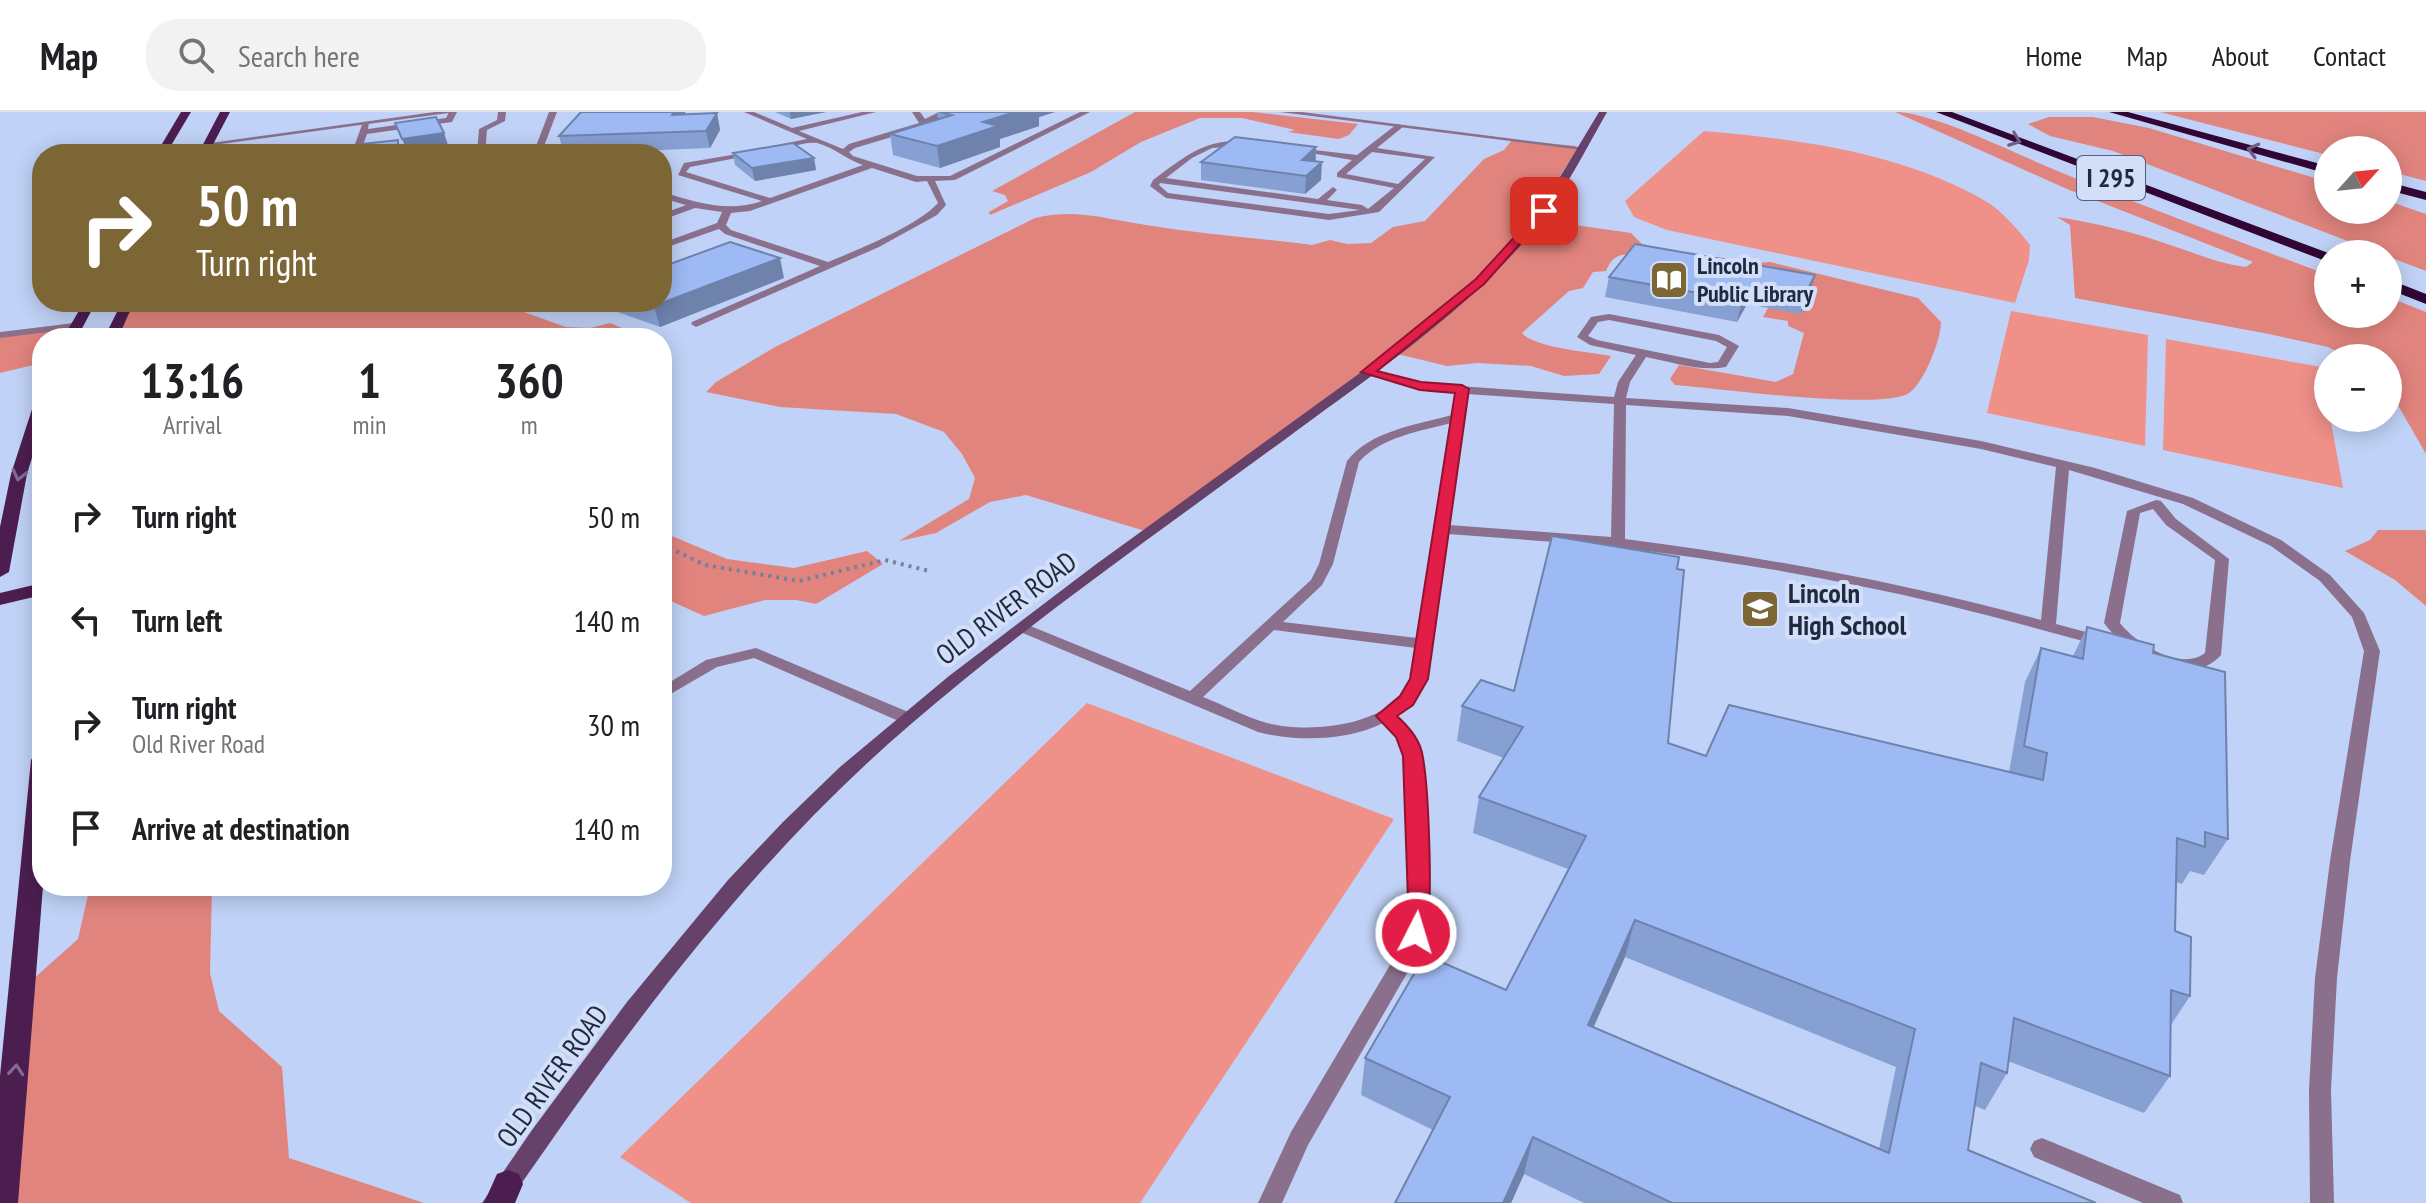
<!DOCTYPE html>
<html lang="en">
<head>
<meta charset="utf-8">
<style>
	body { margin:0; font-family:"PT Sans Narrow",sans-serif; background:#f2f2f2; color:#202124; height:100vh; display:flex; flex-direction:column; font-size:30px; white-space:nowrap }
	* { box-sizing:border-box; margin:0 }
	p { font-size:26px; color:#757577 }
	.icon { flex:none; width:44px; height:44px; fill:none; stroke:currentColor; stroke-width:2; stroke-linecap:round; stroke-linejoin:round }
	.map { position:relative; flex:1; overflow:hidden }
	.panel { position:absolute; left:32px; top:216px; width:640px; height:568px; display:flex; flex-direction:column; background:#fff; border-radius:32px; box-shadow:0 4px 20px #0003 }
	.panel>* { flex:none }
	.top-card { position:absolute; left:32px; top:32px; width:640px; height:168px; border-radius:32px; box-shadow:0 4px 20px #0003; background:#7c6636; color:#fff; overflow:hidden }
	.needle { width:52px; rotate:63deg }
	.buttons { position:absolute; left:2314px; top:24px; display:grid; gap:16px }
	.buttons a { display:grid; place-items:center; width:88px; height:88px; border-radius:50%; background:#fff; box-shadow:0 4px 20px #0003; font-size:40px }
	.pin { position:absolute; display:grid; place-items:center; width:68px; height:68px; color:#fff; margin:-34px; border-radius:16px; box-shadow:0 4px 12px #0006 }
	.me { position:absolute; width:88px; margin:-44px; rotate:5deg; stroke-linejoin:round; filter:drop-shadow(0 0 6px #0008) }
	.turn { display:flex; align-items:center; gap:28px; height:168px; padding:0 32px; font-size:36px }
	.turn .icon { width:104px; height:104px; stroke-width:2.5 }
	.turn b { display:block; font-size:56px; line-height:68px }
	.eta { display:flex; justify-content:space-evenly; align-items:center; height:136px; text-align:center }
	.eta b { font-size:48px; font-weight:700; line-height:56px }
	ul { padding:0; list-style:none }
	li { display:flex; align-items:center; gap:24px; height:104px; padding:0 32px }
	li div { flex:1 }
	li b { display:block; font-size:30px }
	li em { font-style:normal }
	header { display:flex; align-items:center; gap:48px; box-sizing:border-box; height:112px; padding:0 40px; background:#fff; border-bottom:2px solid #e0e0e0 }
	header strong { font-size:38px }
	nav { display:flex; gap:44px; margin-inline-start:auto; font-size:28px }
	.search { width:560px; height:72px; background:#f2f2f2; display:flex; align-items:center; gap:20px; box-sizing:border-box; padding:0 28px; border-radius:32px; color:#757577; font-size:30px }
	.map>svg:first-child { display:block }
</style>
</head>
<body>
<header>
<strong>Map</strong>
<div class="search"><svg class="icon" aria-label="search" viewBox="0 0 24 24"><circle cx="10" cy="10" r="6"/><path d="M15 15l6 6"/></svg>Search here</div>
<nav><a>Home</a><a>Map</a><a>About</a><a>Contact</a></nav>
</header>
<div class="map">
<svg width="2426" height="1091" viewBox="0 0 2426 1091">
	<rect width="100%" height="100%" fill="#c0d2f7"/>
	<!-- green -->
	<g fill="#ef9089">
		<path d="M 1704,19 C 1798,27 1904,41 1987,90 C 2004,101 2017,117 2030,133 L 2029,148 L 2015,191 L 1667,118 L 1634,105 L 1625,89 Z"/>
		<polygon points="2011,199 2148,223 2145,334 1987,301"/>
		<polygon points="2166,227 2321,255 2343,376 2163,338"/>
		<polygon points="1087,591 1394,707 1140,1091 691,1091 620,1045"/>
	</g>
	<!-- forest -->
	<g fill="#e2847e">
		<polygon points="1135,0 1253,0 1358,12 1349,23 1339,27 1288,20 1295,18 1242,6 1200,6 1141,30 1091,60 990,103 989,100 1008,89 1005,83 992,79"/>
		<path d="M 1895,0 C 1934,0 2020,44 2060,60 C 2149,97 2239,129 2328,163 L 2328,202 L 2388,202 L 2388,185 L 2426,200 L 2426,342 L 2388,276 L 2388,246 L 2349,246 L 2328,235 L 2269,222 L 2075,186 L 2070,113 L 2057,105 C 2098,111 2140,122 2179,136 C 2206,145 2217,151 2246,155 L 2253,150 L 2067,77 Z"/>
		<polygon points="2160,0 2426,0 2426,69 2388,59 2388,38 2328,38 2328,43"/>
		<polygon points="2049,5 2093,5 2149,16 2328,70 2328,98 2388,98 2388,89 2426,102 2426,159 2113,39 2050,24 2028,12"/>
		<path d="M 1512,28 L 1576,34 L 1577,37 L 1533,107 L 1631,121 L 1642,132 L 1726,153 L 1770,150 L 1918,186 L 1941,210 C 1941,228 1924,271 1909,281 C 1882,299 1716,276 1675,273 L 1670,267 L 1679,253 L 1776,270 L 1793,262 L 1804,221 L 1788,214 L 1788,209 L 1763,205 L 1780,174 L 1633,142 C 1618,142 1612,145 1606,159 L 1593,160 L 1583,176 L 1569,179 L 1522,221 C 1534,236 1590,240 1611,244 L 1599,262 L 1564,264 L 1531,254 L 1477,251 L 1447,254 L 1389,240 L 1145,419 L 1026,383 L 990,390 L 936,421 L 899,429 L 969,387 L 975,366 L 962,342 L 944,320 L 896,302 L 780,295 L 706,280 L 716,270 L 775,235 L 1035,106 C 1074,96 1107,107 1146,113 C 1201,122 1257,126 1312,133 L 1330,128 L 1347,132 L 1371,131 L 1393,115 L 1425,109 L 1484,47 L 1504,38 Z"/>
		<polygon points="121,190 495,190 566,215 590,216 610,211 646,226 106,226"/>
		<polygon points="72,211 68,226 42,226 42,251 0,261 0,221"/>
		<polygon points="2378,418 2426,418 2426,494 2395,468 2345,439 2370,428"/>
		<polygon points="662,420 727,447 794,456 867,439 883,452 816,492 796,488 765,488 704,504 662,485"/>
		<polygon points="90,774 212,774 210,861 219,899 282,955 289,1046 424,1091 0,1091 14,884 78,827"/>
	</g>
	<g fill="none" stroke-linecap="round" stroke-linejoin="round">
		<!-- path -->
		<polyline stroke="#7381a0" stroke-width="4" stroke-dasharray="3 5" stroke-linecap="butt" points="662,432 705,453 799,469 885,448 929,459"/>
		<!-- lane -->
		<g fill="#8a708c" fill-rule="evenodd">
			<path d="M 449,0 L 457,0 L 452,10 L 367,22 C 362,36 360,42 344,42 L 354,35 L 363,10 L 369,10 L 368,17 L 446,6 Z"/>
			<polygon points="498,0 506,0 505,9 487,18 485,42 477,42 479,17 497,8"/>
			<polygon points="549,0 557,0 541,42 533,42"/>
			<path d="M 744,0 L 754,0 L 792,16 L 862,0 L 876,0 L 799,19 L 843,37 L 849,32 L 919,11 L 912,0 L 920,0 L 925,7 L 939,0 L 949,0 L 925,15 L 855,36 L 849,40 L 853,44 L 917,64 L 950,64 L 1080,0 L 1090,0 L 955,68 L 935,69 L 946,93 L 937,103 L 879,135 L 696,215 L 691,212 L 692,210 L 820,154 L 725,122 L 719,117 L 662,137 L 662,131 L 717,111 L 722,100 L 695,96 L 662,108 L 662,102 L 686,93 L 662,86 L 662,80 C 696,90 727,101 762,89 L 678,63 L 684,51 L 755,39 L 752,43 L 690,55 L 686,60 L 770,86 L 863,53 C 847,48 834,35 817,31 C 803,29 786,38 772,38 L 772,34 L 807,27 ZM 872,56 L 916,70 L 927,69 L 938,91 C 916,115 859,137 828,150 L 731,118 L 726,113 L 731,101 L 750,99 Z"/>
			<path d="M 1397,12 L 1404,14 L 1377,36 L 1435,45 L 1379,100 L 1329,108 L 1166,86 L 1150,74 L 1153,68 C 1188,42 1205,26 1251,29 L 1254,33 L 1212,36 L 1192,46 L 1166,66 L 1318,87 L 1333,75 L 1337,78 L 1327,88 L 1362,93 L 1368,97 L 1394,76 L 1337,65 L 1337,61 L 1352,48 L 1293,38 L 1297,36 L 1357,43 ZM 1372,40 L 1425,47 L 1398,72 L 1346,62 ZM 1160,71 L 1360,98 L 1329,102 L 1168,81 L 1159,73 Z"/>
			<path d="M 1609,202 L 1719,223 L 1739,234 L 1726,255 C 1700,260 1672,250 1646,245 L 1630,270 L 1626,286 L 1788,296 L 1981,329 L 2095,356 L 2193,386 L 2281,428 L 2330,463 L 2364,501 L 2380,539 L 2350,749 L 2337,866 L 2331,978 L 2334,1091 L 2310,1091 L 2309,978 L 2315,866 L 2330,749 L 2364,539 L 2352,505 L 2320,469 L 2271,434 L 2183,392 L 2069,358 L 2056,512 L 2108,526 L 2110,529 L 2108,532 L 2102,534 C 2049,520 1996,505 1942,492 C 1837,467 1731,449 1623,436 L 1618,437 L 1609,434 L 1448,422 L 1427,567 L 1413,590 L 1396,604 C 1402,610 1409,616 1413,623 C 1424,641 1423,663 1425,683 C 1430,740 1438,804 1410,856 L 1308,1033 L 1282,1091 L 1258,1091 L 1291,1020 L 1393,848 C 1414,795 1411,740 1407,684 C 1406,671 1407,655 1403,641 C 1400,628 1393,621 1383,611 C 1347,629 1297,630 1258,620 L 1018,519 L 1015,516 L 1023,511 L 1028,513 L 1190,579 L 1311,468 L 1319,452 L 1347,349 C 1371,318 1417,313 1452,303 L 1455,281 L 1430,280 L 1363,262 L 1363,258 L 1430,272 L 1614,285 L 1618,270 L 1636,243 L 1590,233 L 1577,225 L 1591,205 ZM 1609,208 L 1716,229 L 1727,235 L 1718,250 L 1710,251 L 1597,228 L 1588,224 L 1598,210 ZM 1467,282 L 1614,292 L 1611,425 L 1449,413 ZM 1626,293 L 1788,304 L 1981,337 L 2056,355 L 2041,508 C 1904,471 1765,445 1625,427 ZM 1451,311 L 1417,526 L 1283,510 L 1322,473 L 1333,452 L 1359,350 C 1381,325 1421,319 1451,311 ZM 1274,518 L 1416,536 C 1414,545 1414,557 1411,566 C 1394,615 1308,622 1267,611 C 1245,605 1224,593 1203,585 Z"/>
			<path d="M 2156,388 L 2161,389 L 2176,407 L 2229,447 L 2221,543 C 2191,578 2125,541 2104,511 L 2127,399 ZM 2153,397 L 2166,413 L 2215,448 L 2205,541 C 2181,560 2135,531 2120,511 L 2140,401 Z"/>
			<polygon points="756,536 913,602 915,606 913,610 901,610 754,546 717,555 662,587 662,575 706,548"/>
			<polygon points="2042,1026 2180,1083 2183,1091 2143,1091 2034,1045 2030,1037 2034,1029"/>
		</g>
		<!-- street -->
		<g fill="#8a708c" fill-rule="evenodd">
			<polygon points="435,0 456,0 163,40 159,38"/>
			<polygon points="1280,0 1302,0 1586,36 1582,38"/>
			<polygon points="76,211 80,212 80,216 0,226 0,220"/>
		</g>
		<!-- secondary -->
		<path fill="#664169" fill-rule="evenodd" d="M 1599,0 L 1607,0 C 1585,39 1565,79 1537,114 C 1472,195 1382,256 1299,317 C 1169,413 1034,506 911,612 C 751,749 627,918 508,1091 L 482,1091 L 532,1018 L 627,890 L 728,768 L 783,710 L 840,655 L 949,564 L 1095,453 L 1382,245 L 1467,175 L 1519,124 L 1542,95 Z"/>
		<!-- primary -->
		<g fill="#4c1e50" fill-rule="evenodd">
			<polygon points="181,0 191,0 166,42 156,42"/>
			<polygon points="220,0 230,0 208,42 198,42"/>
			<polygon points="84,190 96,190 77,226 63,226"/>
			<polygon points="122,190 134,190 118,226 104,226"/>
			<polygon points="42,284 42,313 27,362 9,460 0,465 0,415 11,362 35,288"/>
			<polygon points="42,471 42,483 0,493 0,481"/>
			<polygon points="42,641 43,774 18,1091 0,1091 0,964 31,648 34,643"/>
			<polygon points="508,1058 519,1062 523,1072 515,1091 484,1091 497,1062"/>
		</g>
		<!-- highway -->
		<g fill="#310635" fill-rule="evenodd">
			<polygon points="1936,0 1952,0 2331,142 2328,142 2328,150"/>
			<polygon points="2109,0 2128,0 2328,54 2328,62"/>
			<polygon points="2388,70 2426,80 2426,88 2388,78"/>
			<polygon points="2388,167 2426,182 2426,192 2388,177"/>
		</g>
	</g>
	<!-- wall -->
	<g fill="#87a0d3" fill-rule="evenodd">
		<polygon points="581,0 685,0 686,2 717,1 720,18 710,36 564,42 559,24"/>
		<polygon points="775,0 826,0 791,7"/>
		<polygon points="937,0 1055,0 1039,5 1039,14 1000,27 1000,35 940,56 893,43 890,22 938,7"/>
		<polygon points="1316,35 1316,49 1321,68 1305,82 1201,68 1201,50"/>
		<polygon points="733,41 814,46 816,58 755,69 735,53"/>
		<polygon points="1815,163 1809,184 1800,202 1747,192 1737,210 1605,185 1609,165"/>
		<polygon points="784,166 660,215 609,197 607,190 662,190"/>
		<path d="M 2087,515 L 2153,541 L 2228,727 L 2204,763 L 2190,759 L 2182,772 L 2176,770 L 2175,819 L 2190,884 L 2171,913 L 2170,964 L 2144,1001 L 2008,949 L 2007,961 L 1985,998 L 1975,994 L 1968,1038 L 2096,1091 L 1584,1091 L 1524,1062 L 1511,1091 L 1395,1091 L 1433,1018 L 1361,983 L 1365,946 L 1506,878 L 1568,757 L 1473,721 L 1479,685 L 1504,646 L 1457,629 L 1462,594 L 1668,631 L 1706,644 L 2009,660 L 2025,570 L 2041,536 L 2073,544 ZM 1625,845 L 1896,955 L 1879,1037 L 1593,915 Z"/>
	</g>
	<!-- shaded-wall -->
	<g fill="#6e82ac">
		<polygon points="674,0 685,0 686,4 672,3"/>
		<polygon points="790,0 826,0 791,7"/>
		<polygon points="1015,0 1055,0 1039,5 1039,14 1000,27 1000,35 940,56 937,34 983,10"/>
		<polygon points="717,1 720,18 710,36 706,19"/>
		<polygon points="444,21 448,33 407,39 402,27"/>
		<polygon points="398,28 402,40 402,42 398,42"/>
		<polygon points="1316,35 1315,53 1302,48"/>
		<polygon points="814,46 816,58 755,69 752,56"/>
		<polygon points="1322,50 1321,68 1305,82 1306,64"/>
		<polygon points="780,146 784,166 660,215 654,194"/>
		<polygon points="1815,163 1809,184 1800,202 1806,181"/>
		<polygon points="1752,172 1747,192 1737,210 1742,189"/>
		<polygon points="1635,808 1625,845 1578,950 1588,913"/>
		<polygon points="1533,1025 1524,1062 1511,1091 1503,1091"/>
	</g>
	<!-- building -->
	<g fill="#9dbaf5" stroke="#6e82ac" stroke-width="2" fill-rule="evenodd">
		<polygon points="581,0 674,0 672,3 717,1 706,19 559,24"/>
		<polygon points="940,0 1015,0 983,10 998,14 937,34 890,22 952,3"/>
		<polygon points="436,5 444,21 402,27 395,11"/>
		<polygon points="1235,25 1316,35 1302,48 1322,50 1306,64 1201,50"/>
		<polygon points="398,28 398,42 353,42 354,33"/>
		<polygon points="793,31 814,46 752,56 733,41"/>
		<polygon points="730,130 780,146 654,194 642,190 662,190 662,155"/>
		<polygon points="1635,132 1815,163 1806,181 1752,172 1742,189 1609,165"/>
		<path d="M 1552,424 L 1679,445 L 1677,457 L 1684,458 L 1668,631 L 1706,644 L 1729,593 L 2043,668 L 2047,641 L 2024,634 L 2041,536 L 2083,547 L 2087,515 L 2154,533 L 2153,541 L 2225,560 L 2228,727 L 2205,720 L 2205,735 L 2177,726 L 2175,819 L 2191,825 L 2190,884 L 2171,878 L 2170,964 L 2014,906 L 2007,961 L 1981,951 L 1968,1038 L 2096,1091 L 1672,1091 L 1533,1025 L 1503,1091 L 1395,1091 L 1450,985 L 1365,946 L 1425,843 L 1506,878 L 1586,724 L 1479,685 L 1523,615 L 1462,594 L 1481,568 L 1514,579 ZM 1635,808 L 1915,917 L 1889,1041 L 1588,913 Z"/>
	</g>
	<!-- one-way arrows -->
	<defs><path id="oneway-chevron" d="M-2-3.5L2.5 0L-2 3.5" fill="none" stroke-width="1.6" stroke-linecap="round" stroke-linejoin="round" transform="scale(2)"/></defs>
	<g stroke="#725d83">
		<use href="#oneway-chevron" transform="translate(2015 28) rotate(21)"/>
		<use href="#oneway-chevron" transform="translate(2253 38) rotate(-165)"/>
	</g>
	<g stroke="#826b93">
		<use href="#oneway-chevron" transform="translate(19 363) rotate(104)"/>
		<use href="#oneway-chevron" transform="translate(16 958) rotate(-85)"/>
	</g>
	<!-- route -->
	<path fill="#e11d48" stroke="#92132f" stroke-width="2" d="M 1540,97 L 1549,99 L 1484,172 L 1377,259 L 1421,270 L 1462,273 L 1469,277 L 1428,567 L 1413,593 L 1397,604 C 1410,616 1421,629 1423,646 C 1428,674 1435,807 1424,827 L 1416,830 L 1407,827 L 1404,821 L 1408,789 L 1403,644 L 1396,625 L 1376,604 L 1400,584 L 1410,567 L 1455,281 L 1420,278 L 1361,260 L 1476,167 Z"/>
	<!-- icons -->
	<defs>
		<symbol id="library-square" viewBox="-11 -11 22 22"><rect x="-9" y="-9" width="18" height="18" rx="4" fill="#7c6636" stroke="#d3dff8"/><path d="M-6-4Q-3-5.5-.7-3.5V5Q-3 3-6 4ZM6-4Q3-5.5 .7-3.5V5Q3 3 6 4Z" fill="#fff"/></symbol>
		<symbol id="school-square" viewBox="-11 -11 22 22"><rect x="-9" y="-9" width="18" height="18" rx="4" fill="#7c6636" stroke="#d3dff8"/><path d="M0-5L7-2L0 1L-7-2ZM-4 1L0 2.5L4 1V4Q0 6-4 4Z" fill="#fff"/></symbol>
	</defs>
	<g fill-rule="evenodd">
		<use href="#library-square" x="1647" y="146" width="44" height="44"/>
		<use href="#school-square" x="1738" y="475" width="44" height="44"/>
	</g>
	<g text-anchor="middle" stroke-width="8" stroke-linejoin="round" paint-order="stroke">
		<!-- far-poi labels -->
		<g font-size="24" font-weight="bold" fill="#1f2a41" stroke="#d3dff8" text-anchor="start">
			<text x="1697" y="162">Lincoln<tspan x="1697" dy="28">Public Library</tspan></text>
		</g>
		<!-- shield labels -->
		<rect fill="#d3dff8" stroke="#556078" stroke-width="2" x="2077" y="44" width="68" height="44" rx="6"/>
		<g font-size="26" font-weight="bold" fill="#1f2a41">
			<text x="2111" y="75">I 295</text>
		</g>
		<!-- poi labels -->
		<g font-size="28" font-weight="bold" fill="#1f2a41" stroke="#d3dff8" text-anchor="start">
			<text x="1788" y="491">Lincoln<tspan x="1788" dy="32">High School</tspan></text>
		</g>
		<!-- street labels -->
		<g font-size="28" fill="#1f2a41" stroke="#d3dff8">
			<text transform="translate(1006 496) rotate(-37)" y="10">OLD RIVER ROAD</text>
			<text transform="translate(552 964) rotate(-54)" y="10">OLD RIVER ROAD</text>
		</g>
	</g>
</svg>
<div class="buttons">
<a><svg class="needle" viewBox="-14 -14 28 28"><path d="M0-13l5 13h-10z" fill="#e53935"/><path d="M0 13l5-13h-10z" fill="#757577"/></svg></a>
<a>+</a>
<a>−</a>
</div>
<div class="pin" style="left:1544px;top:99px;background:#d93025"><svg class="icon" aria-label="arrive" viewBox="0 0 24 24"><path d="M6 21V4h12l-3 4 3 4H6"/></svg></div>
<svg class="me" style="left:1416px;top:821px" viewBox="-20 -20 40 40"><circle r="17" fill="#e11d48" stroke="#fff" stroke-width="3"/><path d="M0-11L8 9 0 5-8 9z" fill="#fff"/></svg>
<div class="top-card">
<div class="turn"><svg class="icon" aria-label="right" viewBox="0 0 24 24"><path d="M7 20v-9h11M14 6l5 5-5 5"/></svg><div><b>50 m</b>Turn right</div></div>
</div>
<section class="panel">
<div class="eta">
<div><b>13:16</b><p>Arrival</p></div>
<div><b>1</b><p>min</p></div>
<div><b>360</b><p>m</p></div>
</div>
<ul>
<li><svg class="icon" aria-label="right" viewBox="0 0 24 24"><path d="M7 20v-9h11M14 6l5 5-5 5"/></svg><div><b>Turn right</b></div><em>50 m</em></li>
<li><svg class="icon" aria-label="left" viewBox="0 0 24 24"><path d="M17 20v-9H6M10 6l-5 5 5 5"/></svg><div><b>Turn left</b></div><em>140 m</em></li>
<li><svg class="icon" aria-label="right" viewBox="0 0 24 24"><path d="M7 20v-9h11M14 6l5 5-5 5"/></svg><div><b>Turn right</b><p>Old River Road</p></div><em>30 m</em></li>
<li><svg class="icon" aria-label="arrive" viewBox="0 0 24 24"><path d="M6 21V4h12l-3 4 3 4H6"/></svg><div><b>Arrive at destination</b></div><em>140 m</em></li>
</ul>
</section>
</div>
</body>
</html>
